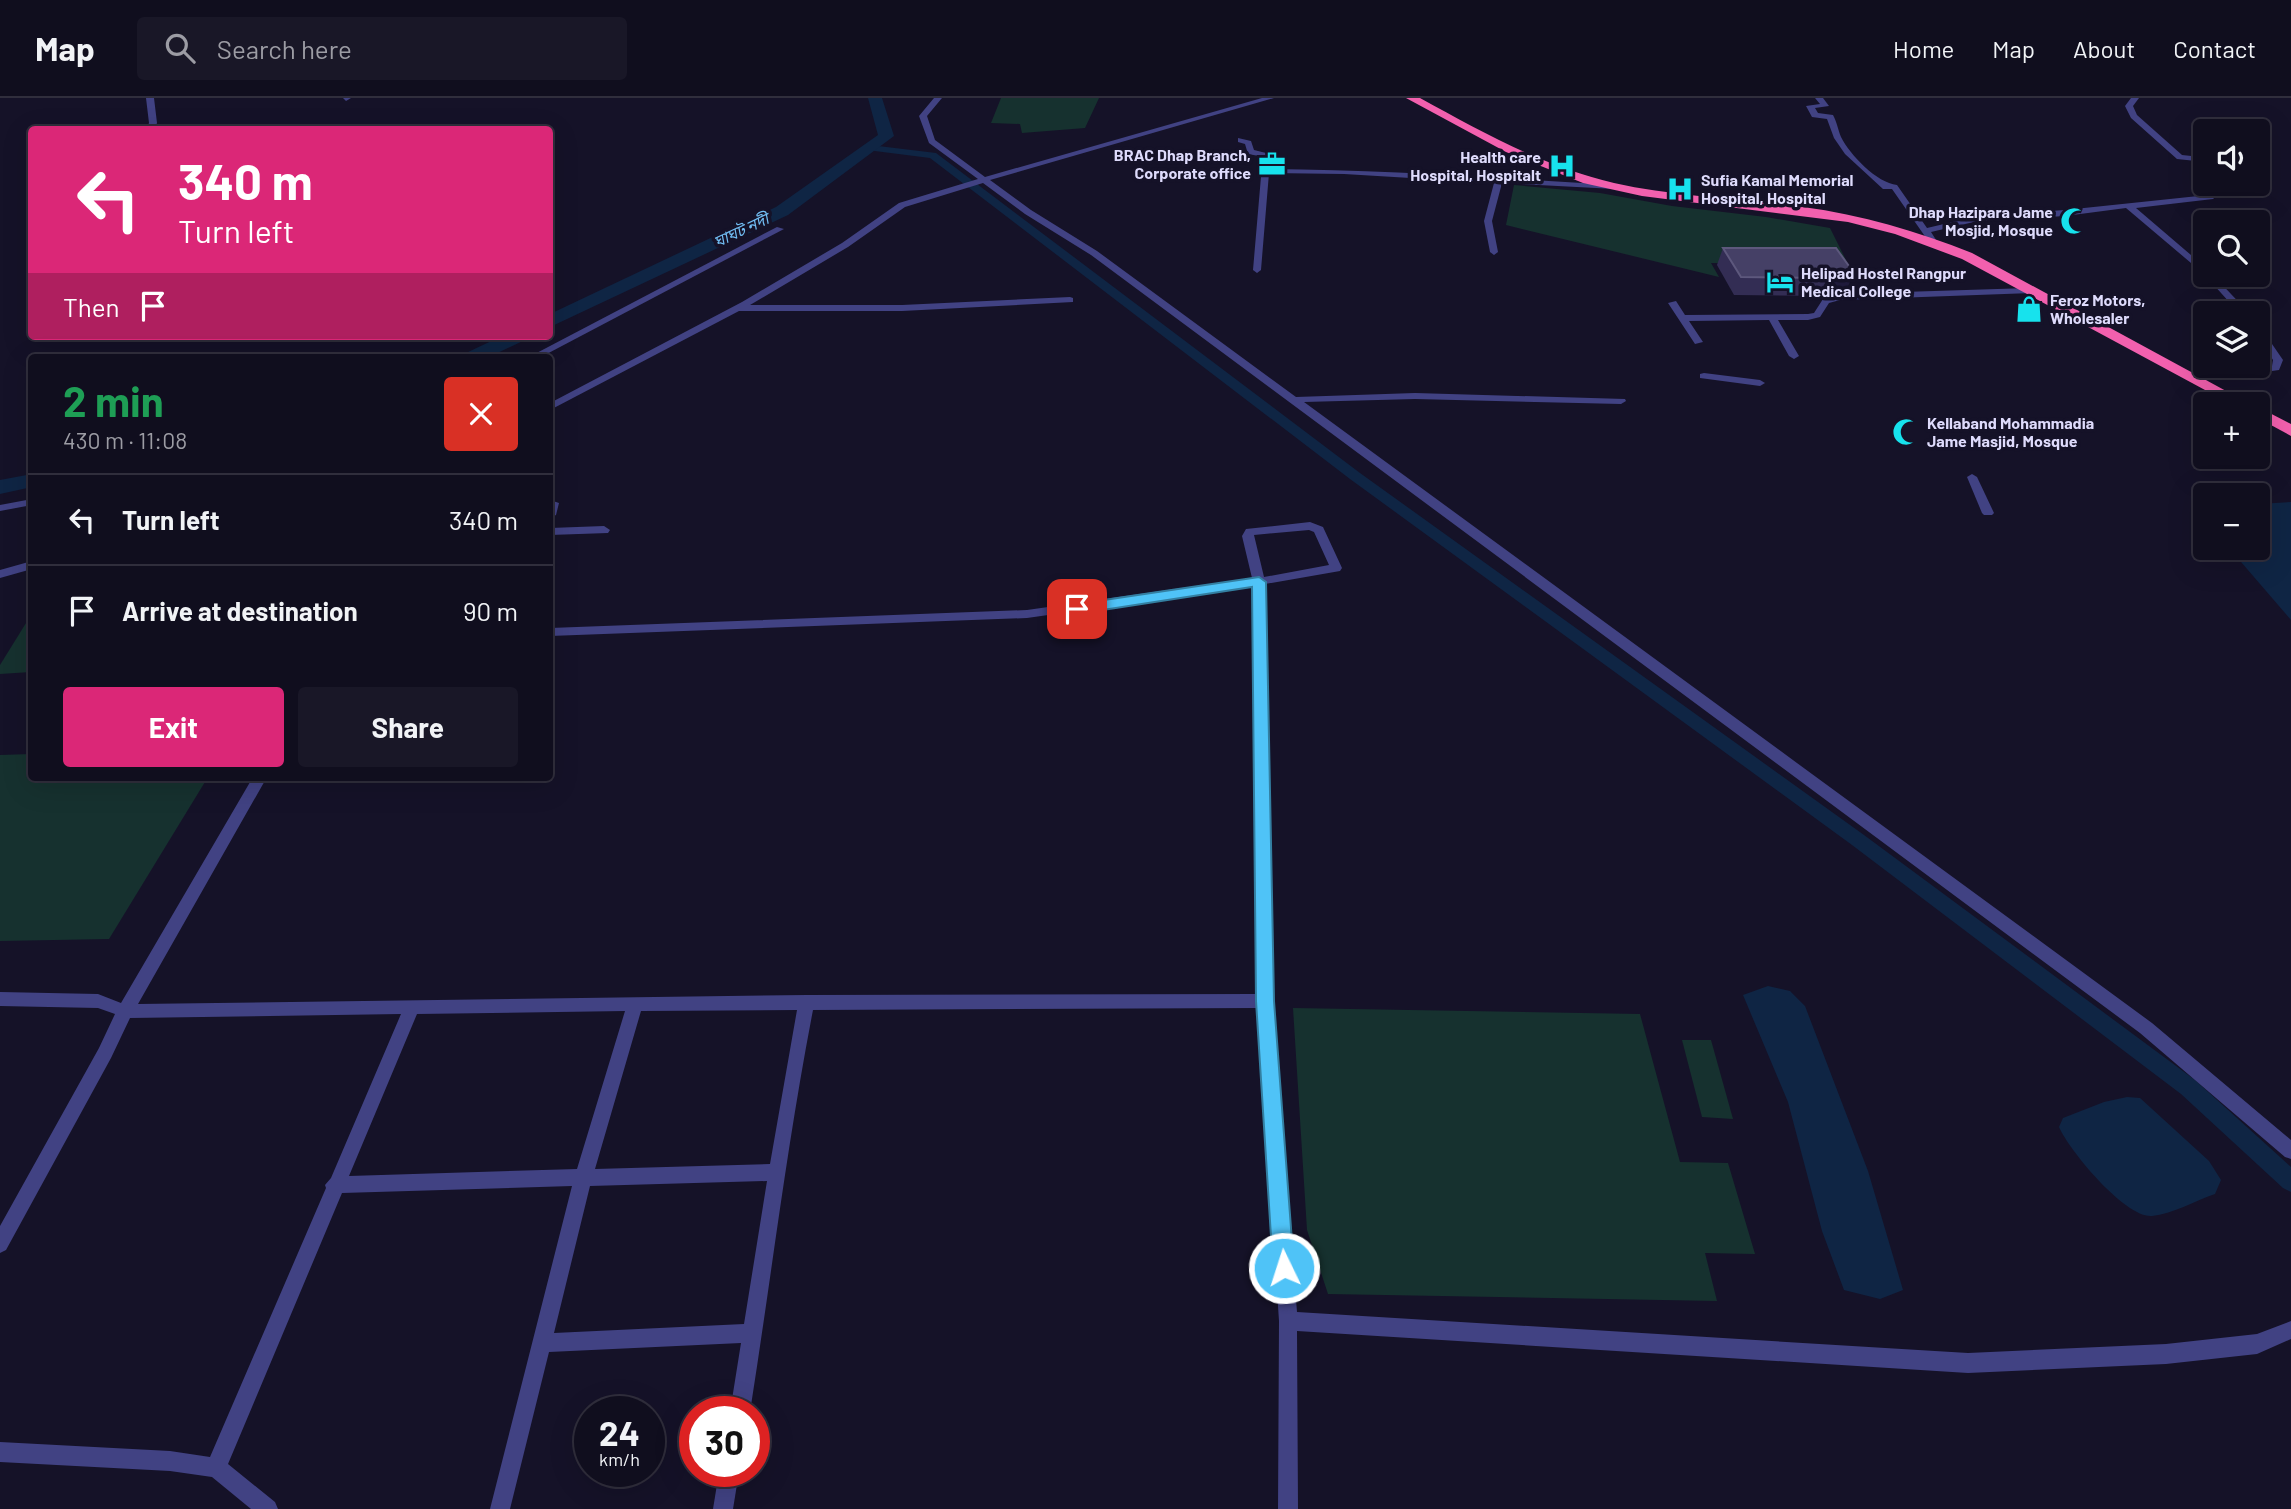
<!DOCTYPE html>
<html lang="en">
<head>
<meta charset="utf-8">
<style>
	body { margin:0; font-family:Barlow,"Noto Sans Bengali",sans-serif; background:#191727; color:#f1f3f6; height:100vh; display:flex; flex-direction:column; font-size:26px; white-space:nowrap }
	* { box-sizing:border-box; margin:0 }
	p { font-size:23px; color:#9c9ca4 }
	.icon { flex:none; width:38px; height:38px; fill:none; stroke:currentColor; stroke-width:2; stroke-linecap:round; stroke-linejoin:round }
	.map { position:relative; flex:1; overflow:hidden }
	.side { position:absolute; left:28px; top:256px; width:525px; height:427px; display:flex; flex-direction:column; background:#100e1e; border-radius:7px; box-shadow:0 7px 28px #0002,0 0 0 2px #302e3c }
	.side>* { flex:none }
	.banner { position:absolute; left:28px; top:28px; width:525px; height:214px; border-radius:7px; box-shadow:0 7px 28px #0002,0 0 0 2px #302e3c; background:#db2777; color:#fff; overflow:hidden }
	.tools { position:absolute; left:2193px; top:21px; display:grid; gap:14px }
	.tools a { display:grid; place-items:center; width:77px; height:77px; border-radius:7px; background:#100e1e; box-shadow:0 7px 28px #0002,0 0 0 2px #302e3c; font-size:35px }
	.speed { position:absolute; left:574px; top:1298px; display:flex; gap:14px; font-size:35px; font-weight:700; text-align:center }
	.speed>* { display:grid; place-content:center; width:91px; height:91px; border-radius:50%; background:#100e1e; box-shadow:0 7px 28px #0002,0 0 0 2px #302e3c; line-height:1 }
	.speed small { font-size:18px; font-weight:400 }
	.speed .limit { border:10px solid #d22; background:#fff; color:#111 }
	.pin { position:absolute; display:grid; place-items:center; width:60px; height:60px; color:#fff; margin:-30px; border-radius:14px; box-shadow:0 4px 10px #0006 }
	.me { position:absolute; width:77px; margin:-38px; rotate:356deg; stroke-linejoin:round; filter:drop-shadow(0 0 5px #0008) }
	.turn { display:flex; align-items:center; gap:24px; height:147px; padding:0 35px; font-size:32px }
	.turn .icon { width:91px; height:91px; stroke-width:2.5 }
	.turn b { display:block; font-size:49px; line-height:60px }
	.then { display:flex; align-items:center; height:66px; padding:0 35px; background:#0003; gap:14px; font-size:26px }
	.round { display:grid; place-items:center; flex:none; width:74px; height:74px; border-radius:7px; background:#191727 }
	.head { display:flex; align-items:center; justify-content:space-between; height:119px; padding:0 35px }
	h1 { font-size:42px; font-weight:700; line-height:52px; color:#1e9e55 }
	.action { display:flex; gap:14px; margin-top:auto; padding:14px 35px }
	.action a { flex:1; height:80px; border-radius:7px; background:#db2777; color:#fff; font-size:28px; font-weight:700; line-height:80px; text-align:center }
	.action a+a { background:#191727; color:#f1f3f6 }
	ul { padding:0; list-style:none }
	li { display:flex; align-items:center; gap:21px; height:91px; padding:0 35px; border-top:2px solid #302e3c }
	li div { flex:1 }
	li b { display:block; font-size:26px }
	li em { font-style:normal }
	header { display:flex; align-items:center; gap:42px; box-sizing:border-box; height:98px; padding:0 35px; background:#100e1e; border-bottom:2px solid #302e3c }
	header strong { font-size:33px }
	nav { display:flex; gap:38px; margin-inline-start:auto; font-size:24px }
	.search { width:490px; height:63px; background:#191727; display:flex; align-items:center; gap:18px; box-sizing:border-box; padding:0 24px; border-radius:7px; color:#9c9ca4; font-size:26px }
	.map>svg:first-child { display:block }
</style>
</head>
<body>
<header>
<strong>Map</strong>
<div class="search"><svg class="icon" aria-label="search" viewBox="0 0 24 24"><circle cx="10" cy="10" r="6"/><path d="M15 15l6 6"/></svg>Search here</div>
<nav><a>Home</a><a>Map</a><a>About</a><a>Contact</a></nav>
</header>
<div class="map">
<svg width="2291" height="1411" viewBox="0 0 2291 1411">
	<rect width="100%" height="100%" fill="#151228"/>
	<!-- green -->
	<g fill="#16312f">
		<polygon points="1001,0 1099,0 1085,30 1022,35 1020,26 991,25"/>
		<polygon points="1514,87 1600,95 1672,108 1766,119 1830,130 1848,166 1711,165 1719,179 1506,127"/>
		<polygon points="31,517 31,574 0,576 0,567"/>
		<polygon points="31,656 32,679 208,679 109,841 0,843 0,657"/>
		<polygon points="1293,910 1640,916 1680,1064 1728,1065 1755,1156 1705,1155 1717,1203 1328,1196 1307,1132"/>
		<polygon points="1682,942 1711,942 1733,1021 1702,1019"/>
	</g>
	<!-- water -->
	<g fill="#0f2544">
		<polygon points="2291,404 2291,522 2229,450 2258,450 2258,406"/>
		<polygon points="1768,888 1790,893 1805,908 1868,1073 1903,1192 1880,1201 1844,1192 1822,1133 1788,1004 1743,897"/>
		<path d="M 2127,999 L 2140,1000 L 2209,1063 L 2221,1082 L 2215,1096 C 2195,1103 2172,1116 2152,1118 C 2125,1120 2069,1052 2059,1029 L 2063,1020 L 2104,1004 Z"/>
	</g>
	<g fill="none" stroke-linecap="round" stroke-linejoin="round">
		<!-- canal -->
		<polygon fill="#0f2544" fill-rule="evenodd" points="870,47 936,55 1360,375 1864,737 2195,982 2291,1069 2291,1094 2283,1090 2181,996 1852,747 1350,381 930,60 867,52 865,50"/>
		<!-- river -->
		<g fill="#0f2544" fill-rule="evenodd">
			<polygon points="868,0 882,0 894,38 788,117 550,229 550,216 776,109 878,37"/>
			<polygon points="502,238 528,238 525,242 489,259 463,259 466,255"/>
			<polygon points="32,376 32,389 0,396 0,382"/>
		</g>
		<!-- street -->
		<g fill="#414283" fill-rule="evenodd">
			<polygon points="146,0 154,0 157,25 154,32 146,32 149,25"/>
			<polygon points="343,0 351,0 346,3"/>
			<polygon points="934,0 942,0 927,18 935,42 985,79 1262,0 1274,0 990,82 1031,112 1097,153 1296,299 1415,295 1625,301 1626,303 1621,306 1415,301 1304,304 2152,925 2291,1042 2291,1061 2285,1059 2140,935 1091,157 1025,116 983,85 905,109 848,149 750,207 902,207 1070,199 1073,200 1073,204 902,213 739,213 550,312 550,305 742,204 842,145 899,105 978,81 929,45 919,18"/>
			<path d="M 1815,0 L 1823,0 L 1829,8 L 1815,10 L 1818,15 L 1833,17 C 1837,24 1838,32 1841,39 C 1850,57 1877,85 1897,87 L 1927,130 L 1978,118 L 2065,112 L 2208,97 L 2214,92 L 2210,86 L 2218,86 L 2222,93 L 2213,101 L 2136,110 L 2205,169 L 2205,177 L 2213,177 L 2249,215 L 2239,215 L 2204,176 L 2126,110 L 2065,118 L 1978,123 L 1931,134 L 1938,145 L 1931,147 L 1892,91 L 1883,91 L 1845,56 L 1834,40 L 1827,21 L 1812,19 L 1806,8 L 1820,6 Z"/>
			<polygon points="2131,0 2139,0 2133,8 2137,17 2182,57 2201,59 2205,65 2205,78 2196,73 2198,66 2196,63 2177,61 2131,20 2125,8"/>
			<path d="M 1238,40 L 1251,43 L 1254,52 L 1266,55 L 1270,71 C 1385,72 1500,80 1615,87 L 1619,89 L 1615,91 L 1502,85 L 1492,123 L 1498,154 L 1494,157 L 1490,154 L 1484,123 L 1494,85 L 1344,76 L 1269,75 L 1261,172 L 1257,175 L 1253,172 L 1262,67 L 1259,58 L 1248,56 L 1245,46 L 1238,44 Z"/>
			<polygon points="777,129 784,131 541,259 529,259"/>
			<polygon points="2029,190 2032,191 2032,195 1840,202 1829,205 1820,219 1808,222 1778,222 1799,258 1794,261 1789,258 1769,222 1689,223 1703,244 1695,246 1668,205 1676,203 1685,217 1808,216 1814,215 1823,201 1839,196"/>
			<polygon points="2258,229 2261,230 2283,262 2279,272 2194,284 2193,282 2198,279 2272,268 2273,262 2258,238"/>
			<polygon points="1704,275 1760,282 1765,285 1760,288 1700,280 1700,276"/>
			<polygon points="1972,376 1977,379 1994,415 1992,417 1984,417 1982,415 1967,379"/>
			<polygon points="32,401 32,407 0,413 0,407"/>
			<polygon points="550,402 559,405 556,417 550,420"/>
			<path d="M 1310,424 L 1323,429 L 1342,470 L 1340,473 L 1265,486 L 1273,903 L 1297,1214 L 1968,1255 L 2166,1246 L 2257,1236 L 2291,1223 L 2291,1241 L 2257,1256 L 2166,1266 L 1968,1275 L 1297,1233 L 1298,1411 L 1278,1411 L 1279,1223 L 1258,910 L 813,912 C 787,1046 771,1181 750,1314 L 730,1314 L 741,1245 L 549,1254 L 510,1411 L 490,1411 L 572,1088 L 342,1095 L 228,1366 L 275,1404 L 278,1411 L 251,1411 L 212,1379 L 170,1373 L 0,1364 L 0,1344 L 170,1353 L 210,1359 L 326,1090 L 325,1087 L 331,1080 L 401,916 L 130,920 L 111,960 L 6,1152 L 0,1155 L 0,1128 L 99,950 L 115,916 L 98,910 L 0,908 L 0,894 L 98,896 L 121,905 L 253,679 L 267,679 L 138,906 L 807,897 L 1257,896 L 1253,488 L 1027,520 L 550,538 L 550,530 L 1027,512 L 1252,480 L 1242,438 L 1246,431 ZM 1309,432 L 1314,434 L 1329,467 L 1264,479 L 1254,437 ZM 797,912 L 770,1066 L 595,1071 L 641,913 ZM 625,913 L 577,1071 L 349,1078 L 417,916 ZM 767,1083 L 744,1226 L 554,1235 L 590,1088 Z"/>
			<polygon points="604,428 610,432 608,435 550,437 550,430"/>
			<polygon points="32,463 32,471 0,480 0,472"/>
			<polygon points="719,1374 739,1374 733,1411 713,1411"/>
		</g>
		<!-- highway -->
		<g fill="#f260ae" fill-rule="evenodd">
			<path d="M 1406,0 L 1420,0 C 1482,34 1544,69 1614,85 C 1676,99 1740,100 1803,109 C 1862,117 1917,133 1972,155 L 2250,306 L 2231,306 L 1962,161 L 1895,136 L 1848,124 L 1642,98 L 1583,85 L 1506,54 Z"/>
			<polygon points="2258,309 2291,326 2291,338 2258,320"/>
		</g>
	</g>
	<!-- wall -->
	<polygon fill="#332d54" points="1723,150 1836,150 1846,193 1825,198 1734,197 1717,167"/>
	<!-- shaded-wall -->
	<polygon fill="#1f1a3b" points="1854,175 1846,193 1825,198 1833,180"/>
	<!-- building -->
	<polygon fill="#454066" stroke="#5d587d" stroke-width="2" points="1723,150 1836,150 1854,175 1833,180 1741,179"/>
	<!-- route -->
	<polygon fill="#4fc3f7" stroke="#337fa1" stroke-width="2" points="1259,479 1266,484 1274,903 1294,1170 1291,1177 1284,1180 1276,1177 1273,1170 1256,903 1252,489 1077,516 1071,511 1077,506"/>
	<!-- icons -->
	<defs>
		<symbol id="office-bare" viewBox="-9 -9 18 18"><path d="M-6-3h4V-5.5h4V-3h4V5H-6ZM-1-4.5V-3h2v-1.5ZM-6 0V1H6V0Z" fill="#17e2ed" stroke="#151228" stroke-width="2.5" paint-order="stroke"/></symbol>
		<symbol id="hospital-bare" viewBox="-9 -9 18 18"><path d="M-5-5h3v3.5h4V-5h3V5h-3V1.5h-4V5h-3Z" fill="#17e2ed" stroke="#151228" stroke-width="2.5" paint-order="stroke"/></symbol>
		<symbol id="mosque-bare" viewBox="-9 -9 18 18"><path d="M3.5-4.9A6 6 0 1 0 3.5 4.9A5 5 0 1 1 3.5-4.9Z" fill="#17e2ed" stroke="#151228" stroke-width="2.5" paint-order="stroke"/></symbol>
		<symbol id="hotel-bare" viewBox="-9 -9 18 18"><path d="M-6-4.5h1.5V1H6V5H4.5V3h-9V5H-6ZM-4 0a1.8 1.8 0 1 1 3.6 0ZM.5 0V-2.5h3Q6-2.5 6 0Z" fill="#17e2ed" stroke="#151228" stroke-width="2.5" paint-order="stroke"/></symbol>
		<symbol id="shop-bare" viewBox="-9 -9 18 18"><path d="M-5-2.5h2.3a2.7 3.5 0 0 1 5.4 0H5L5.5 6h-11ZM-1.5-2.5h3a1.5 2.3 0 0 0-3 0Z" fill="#17e2ed" stroke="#151228" stroke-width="2.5" paint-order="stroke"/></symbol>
	</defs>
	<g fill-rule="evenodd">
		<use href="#office-bare" x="1253" y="47" width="38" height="38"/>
		<use href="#hospital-bare" x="1543" y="49" width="38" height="38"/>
		<use href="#hospital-bare" x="1661" y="72" width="38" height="38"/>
		<use href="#mosque-bare" x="2055" y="104" width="38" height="38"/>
		<use href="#hotel-bare" x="1761" y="165" width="38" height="38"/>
		<use href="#shop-bare" x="2010" y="192" width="38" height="38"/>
		<use href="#mosque-bare" x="1887" y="315" width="38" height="38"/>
	</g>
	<g text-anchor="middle" stroke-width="7" stroke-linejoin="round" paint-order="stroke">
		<!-- far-poi labels -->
		<g font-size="16" font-weight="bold" fill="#dedbfc" stroke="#151228" text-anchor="start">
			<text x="1251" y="63" text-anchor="end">BRAC Dhap Branch,<tspan x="1251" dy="18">Corporate office</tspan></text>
			<text x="1541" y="65" text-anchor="end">Health care<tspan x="1541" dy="18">Hospital, Hospitalt</tspan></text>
			<text x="1701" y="88">Sufia Kamal Memorial<tspan x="1701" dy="18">Hospital, Hospital</tspan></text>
			<text x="2053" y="120" text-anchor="end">Dhap Hazipara Jame<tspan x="2053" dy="18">Mosjid, Mosque</tspan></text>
			<text x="1801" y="181">Helipad Hostel Rangpur<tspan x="1801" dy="18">Medical College</tspan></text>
			<text x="2050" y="208">Feroz Motors,<tspan x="2050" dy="18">Wholesaler</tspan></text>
			<text x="1927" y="331">Kellaband Mohammadia<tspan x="1927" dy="18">Jame Masjid, Mosque</tspan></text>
		</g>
		<!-- far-water labels -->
		<g font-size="16" font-style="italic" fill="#72bef4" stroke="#151228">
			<text transform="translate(741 132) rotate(-25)" y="6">ঘাঘট নদী</text>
		</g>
	</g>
</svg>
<div class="tools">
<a><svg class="icon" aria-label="sound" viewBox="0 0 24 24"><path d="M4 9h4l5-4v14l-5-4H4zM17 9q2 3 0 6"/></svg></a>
<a><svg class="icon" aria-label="search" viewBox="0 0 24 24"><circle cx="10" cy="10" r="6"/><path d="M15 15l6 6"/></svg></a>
<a><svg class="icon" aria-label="layers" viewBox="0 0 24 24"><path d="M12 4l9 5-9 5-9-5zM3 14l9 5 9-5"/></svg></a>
<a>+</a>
<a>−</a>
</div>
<div class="speed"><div>24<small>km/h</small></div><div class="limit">30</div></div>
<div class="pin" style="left:1077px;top:511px;background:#d93025"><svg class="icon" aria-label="arrive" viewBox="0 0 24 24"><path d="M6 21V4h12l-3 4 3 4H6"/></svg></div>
<svg class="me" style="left:1284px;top:1170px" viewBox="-20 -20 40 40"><circle r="17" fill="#4fc3f7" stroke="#fff" stroke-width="3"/><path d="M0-11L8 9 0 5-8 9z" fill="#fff"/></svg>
<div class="banner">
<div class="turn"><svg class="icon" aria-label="left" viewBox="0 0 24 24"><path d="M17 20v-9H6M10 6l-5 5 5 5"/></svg><div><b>340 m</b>Turn left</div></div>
<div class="then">Then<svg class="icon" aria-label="arrive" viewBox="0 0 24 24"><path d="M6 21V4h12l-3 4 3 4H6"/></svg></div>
</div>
<section class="side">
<div class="head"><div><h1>2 min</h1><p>430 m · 11:08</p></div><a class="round" style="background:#d93025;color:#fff"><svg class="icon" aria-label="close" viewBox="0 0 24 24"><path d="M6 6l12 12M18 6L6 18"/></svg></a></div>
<ul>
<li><svg class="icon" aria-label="left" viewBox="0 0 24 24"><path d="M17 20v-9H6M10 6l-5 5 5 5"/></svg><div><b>Turn left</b></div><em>340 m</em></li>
<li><svg class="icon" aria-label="arrive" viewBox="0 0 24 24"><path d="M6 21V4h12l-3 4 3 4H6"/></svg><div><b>Arrive at destination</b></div><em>90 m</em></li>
</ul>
<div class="action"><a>Exit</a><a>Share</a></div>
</section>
</div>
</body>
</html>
